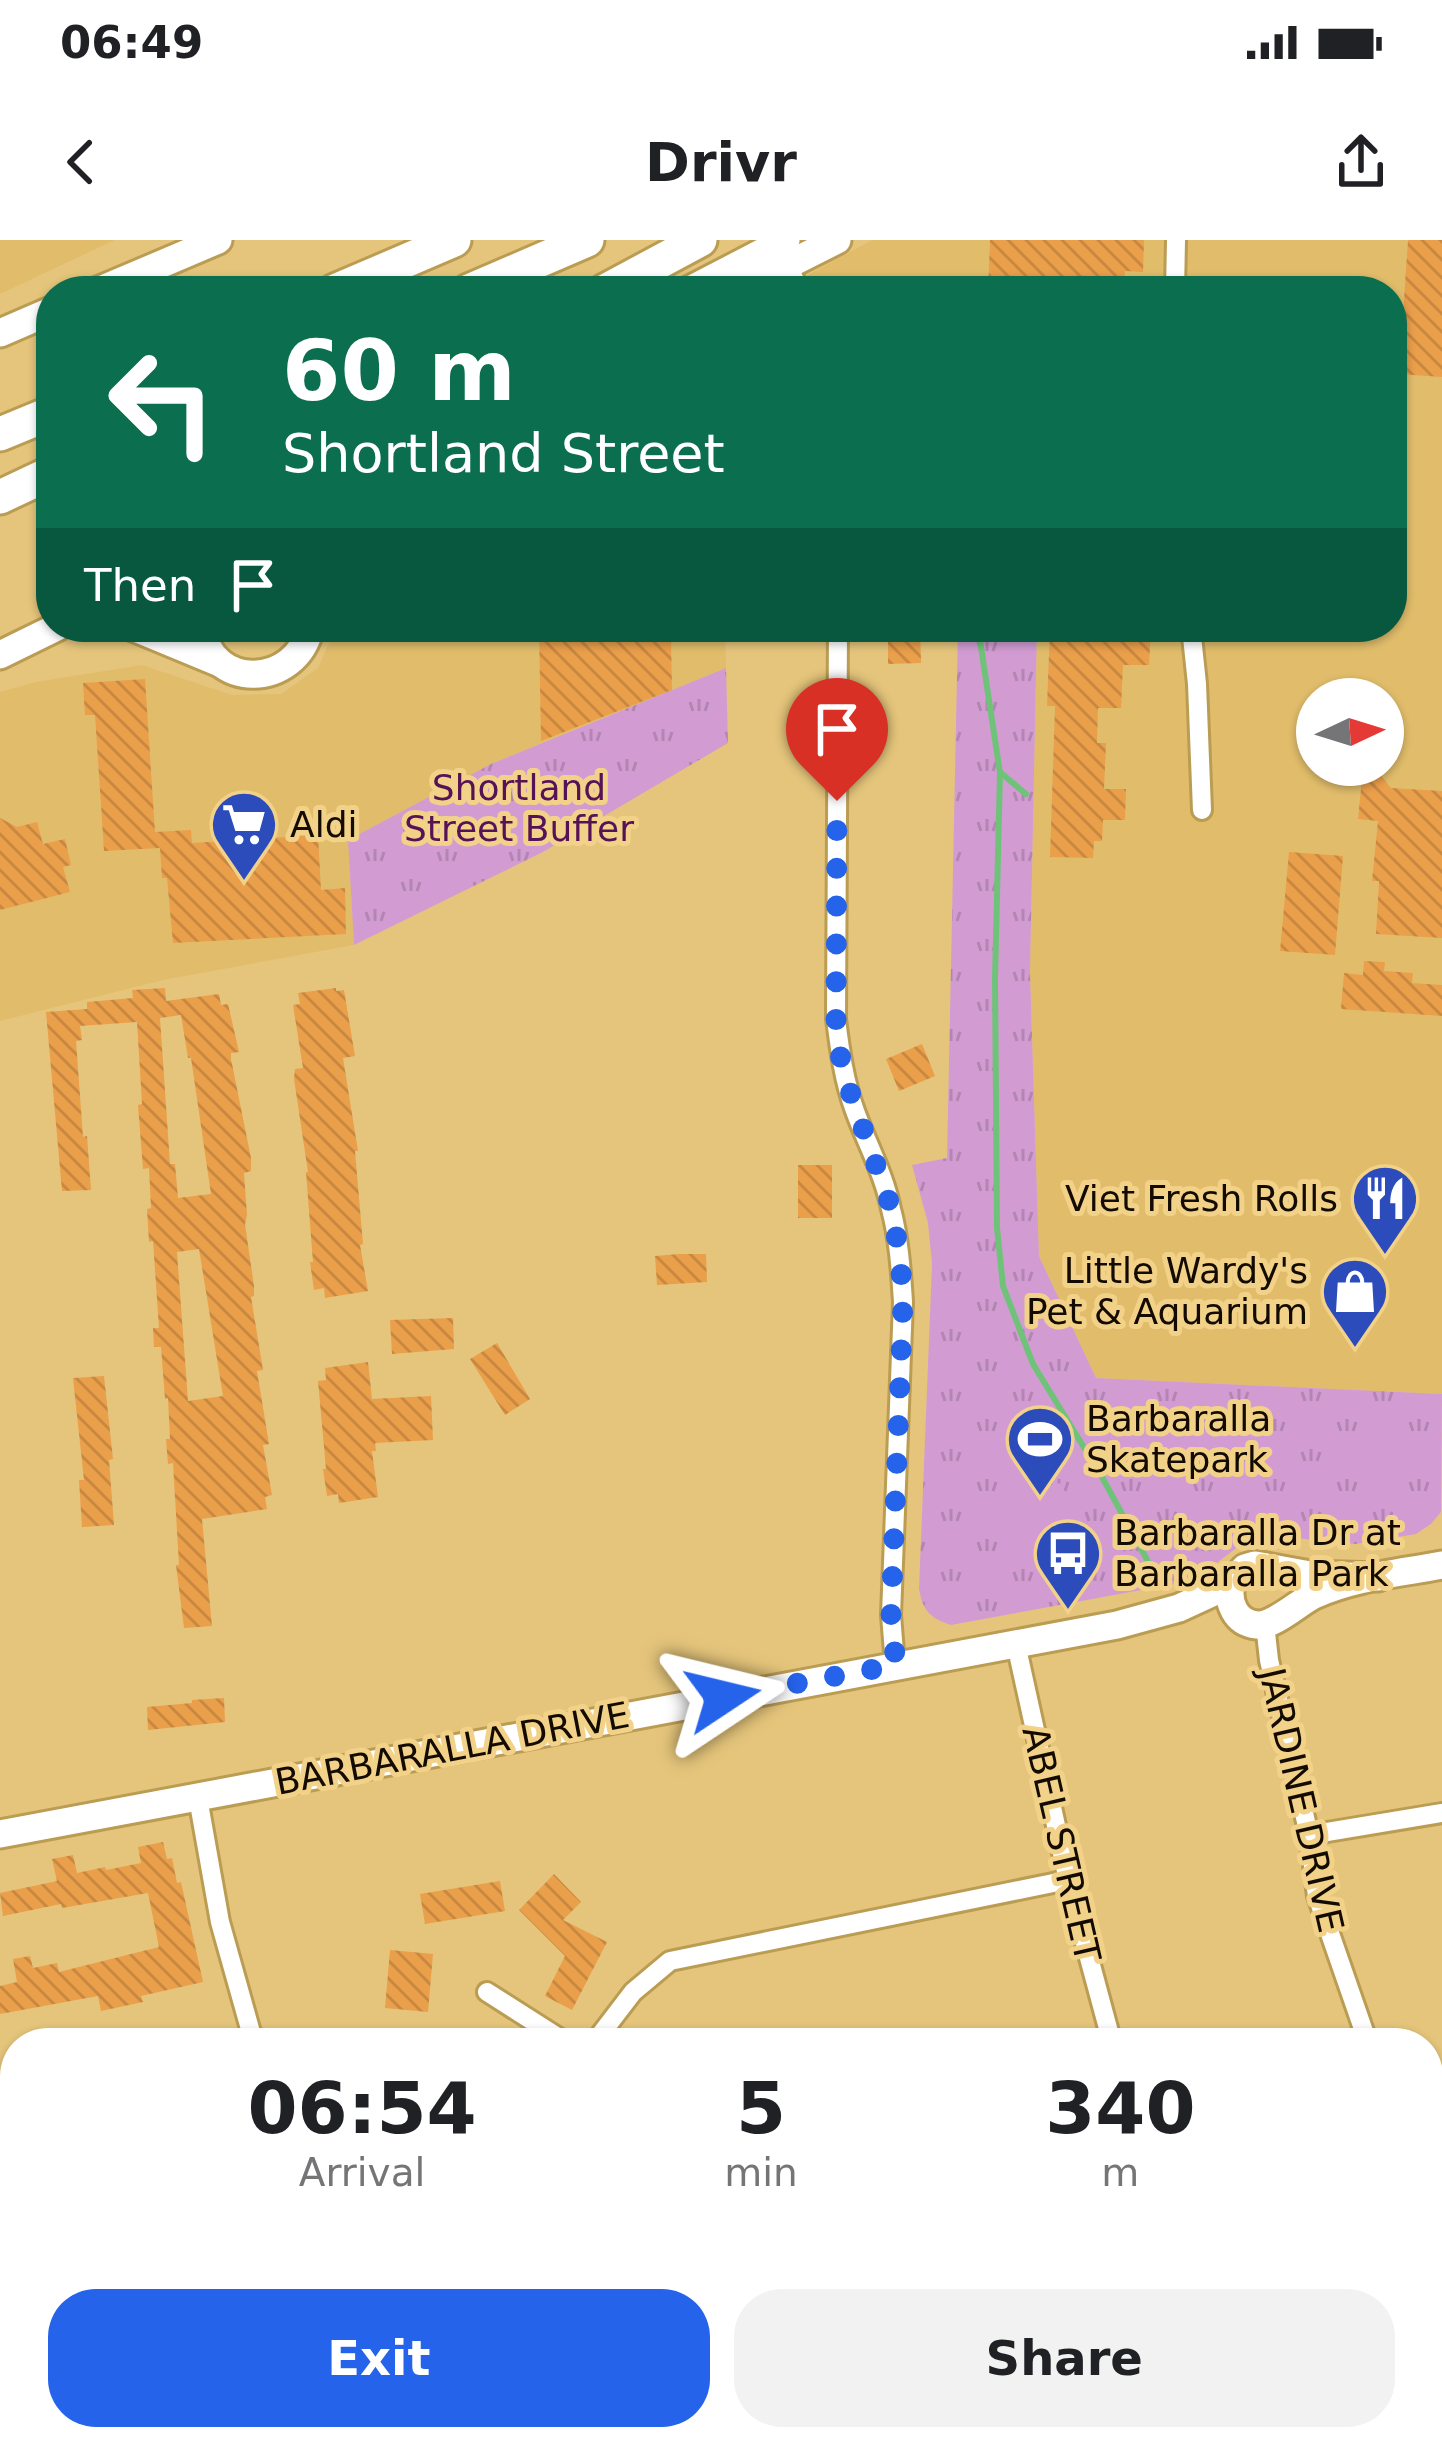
<!DOCTYPE html>
<html lang="en">
<head>
<meta charset="utf-8">
<style>
	body { margin:0; font-family:"DejaVu Sans",sans-serif; background:#f2f2f2; color:#202124; height:100vh; display:flex; flex-direction:column; font-size:45px; white-space:nowrap }
	* { box-sizing:border-box; margin:0 }
	p { font-size:39px; color:#757577 }
	.icon { flex:none; width:66px; height:66px; fill:none; stroke:currentColor; stroke-width:2; stroke-linecap:round; stroke-linejoin:round }
	.map { position:relative; flex:1; overflow:hidden }
	.panel { position:absolute; left:0px; top:1788px; width:1443px; height:423px; display:flex; flex-direction:column; background:#fff; border-radius:48px 48px 0 0; box-shadow:0 3px 9px #0004 }
	.panel>* { flex:none }
	.guide { position:absolute; left:36px; top:36px; width:1371px; height:366px; border-radius:48px; box-shadow:0 3px 9px #0004; background:#0b6e4f; color:#fff; overflow:hidden }
	.needle { width:78px; rotate:86deg }
	.buttons { position:absolute; left:1296px; top:438px; display:grid; gap:24px }
	.buttons a { display:grid; place-items:center; width:108px; height:108px; border-radius:50%; background:#fff; box-shadow:0 3px 9px #0004; font-size:60px }
	.pin { position:absolute; display:grid; place-items:center; width:102px; height:102px; color:#fff; margin:-123px -51px; border-radius:50% 50% 50% 0; rotate:-45deg; box-shadow:0 0 12px #0007 }
	.pin .icon { rotate:45deg }
	.me { position:absolute; width:132px; margin:-66px; rotate:80deg; stroke-linejoin:round; filter:drop-shadow(0 0 9px #0008) }
	.turn { display:flex; align-items:center; gap:42px; height:252px; padding:0 48px; font-size:54px }
	.turn .icon { width:156px; height:156px; stroke-width:2.5 }
	.turn b { display:block; font-size:84px; line-height:102px }
	.then { display:flex; align-items:center; height:114px; padding:0 48px; background:#0003; gap:24px; font-size:45px }
	.eta { display:flex; justify-content:space-evenly; align-items:center; height:204px; text-align:center }
	.eta b { font-size:72px; font-weight:700; line-height:84px }
	.cta { display:flex; gap:24px; margin-top:auto; padding:24px 48px }
	.cta a { flex:1; height:138px; border-radius:48px; background:#2563eb; color:#fff; font-size:48px; font-weight:700; line-height:138px; text-align:center }
	.cta a+a { background:#f2f2f2; color:#202124 }
	.status { display:flex; justify-content:space-between; align-items:center; height:84px; padding:0 60px; background:#fff; direction:ltr }
	.status svg { height:33px; fill:currentColor }
	header { display:flex; justify-content:space-between; align-items:center; height:156px; padding:0 48px; background:#fff; font-size:54px; font-weight:700 }
	.map>svg:first-child { display:block }
</style>
</head>
<body>
<div class="status"><b>06:49</b><svg viewBox="0 0 49 12"><path d="M0 12V9h3v3zM5 12V6h3v6zM10 12V3h3v9zM15 12V0h3v12zM26 1h20v11H26zM47 4h2v5h-2z"/></svg></div>
<header><svg class="icon" aria-label="back" viewBox="0 0 24 24"><path d="M15 5l-7 7 7 7"/></svg>Drivr<svg class="icon" aria-label="share" viewBox="0 0 24 24"><path d="M12 15V3M7 8l5-5 5 5M5 13v7h14v-7"/></svg></header>
<div class="map">
<svg width="1442" height="2209" viewBox="0 0 1442 2209">
	<defs>
		<pattern id="park-tufts" width="24" height="20" patternUnits="userSpaceOnUse" patternTransform="scale(3)"><rect width="24" height="20" fill="#d29cd2"/><path d="M3 7l-1-3M5 7V3M7 7l1-3M15 17l-1-3M17 17v-4M19 17l1-3" fill="none" stroke="#b385b2"/></pattern>
		<pattern id="building-back-hatch" width="6" height="6" patternUnits="userSpaceOnUse" patternTransform="scale(3)"><rect width="6" height="6" fill="#ea9f4b"/><path d="M-1 5l2 2M0 0l6 6M5-1l2 2" fill="none" stroke="#c88840"/></pattern>
	</defs>
	<rect width="100%" height="100%" fill="#e5c57b"/>
	<!-- built -->
	<g fill="#e1bd6b" fill-rule="evenodd">
		<polygon points="0,0 115,0 0,54"/>
		<path d="M 872,0 L 1442,0 L 1442,1154 L 1096,1138 L 1039,1016 L 1030,732 L 1037,387 L 1392,387 L 1392,51 L 779,51 ZM 1317,459 L 1383,459 L 1383,525 L 1317,525 Z"/>
		<polygon points="336,387 725,387 726,428 491,524 349,600 354,705 163,740 0,781 0,452 36,442 142,425 232,455 281,454 318,428"/>
	</g>
	<!-- park -->
	<g fill="url(#park-tufts)">
		<path d="M 958,387 L 1037,387 L 1030,732 L 1039,1016 L 1096,1138 L 1442,1154 L 1441,1272 L 1431,1284 L 1416,1294 L 1355,1304 L 1255,1294 L 1202,1334 L 1185,1342 L 951,1385 C 930,1378 923,1371 919,1349 L 932,1024 L 928,983 L 912,925 L 947,918 Z"/>
		<polygon points="726,428 728,503 543,612 354,705 348,600 491,524"/>
	</g>
	<!-- pitch -->
	<g fill="#d29cd2">
		<polygon points="1339,1200 1396,1203 1395,1239 1337,1236"/>
		<polygon points="1040,1221 1051,1245 1061,1243 1073,1270 1061,1274 1057,1284 1030,1297 1012,1294 1013,1223"/>
	</g>
	<g fill="none" stroke-linecap="round" stroke-linejoin="round">
		<!-- stream -->
		<g stroke="#6fc379" stroke-width="6">
			<polyline points="978,387 1000,533 995,738 997,988 1003,1046 1033,1124 1102,1237 1151,1327"/>
			<polyline points="1001,533 1026,554"/>
		</g>
	</g>
	<!-- building -->
	<g fill="url(#building-back-hatch)" fill-rule="evenodd">
		<polygon points="990,0 1144,0 1143,32 1125,31 1124,51 988,51"/>
		<polygon points="1408,0 1442,0 1442,137 1399,134"/>
		<polygon points="539,387 660,387 671,399 672,450 541,501"/>
		<polygon points="888,387 920,387 921,423 888,424"/>
		<polygon points="1050,387 1151,387 1149,425 1123,425 1121,468 1098,468 1097,503 1106,503 1104,549 1126,549 1125,580 1103,580 1102,601 1094,601 1093,618 1050,617 1055,466 1047,466"/>
		<polygon points="145,439 155,592 191,590 192,603 318,595 321,650 345,648 346,694 173,703 167,638 162,638 160,608 104,611 95,475 85,475 83,443"/>
		<polygon points="1363,529 1376,530 1391,548 1442,551 1442,698 1376,694 1379,641 1372,641 1378,581 1358,579"/>
		<polygon points="0,578 17,587 37,582 43,604 65,599 71,625 63,627 70,652 0,670"/>
		<polygon points="1289,612 1343,616 1335,715 1280,711"/>
		<polygon points="1364,721 1385,722 1384,731 1413,733 1412,743 1442,745 1442,776 1341,769 1344,733 1363,735"/>
		<path d="M 165,748 L 166,761 L 219,754 L 221,765 L 228,764 L 239,812 L 231,813 L 231,819 L 251,918 L 251,931 L 244,933 L 247,975 L 245,984 L 254,1046 L 254,1056 L 251,1057 L 263,1130 L 257,1131 L 269,1204 L 263,1205 L 272,1255 L 265,1257 L 267,1269 L 202,1279 L 212,1386 L 184,1388 L 176,1325 L 179,1325 L 173,1223 L 168,1224 L 166,1199 L 170,1199 L 168,1158 L 165,1159 L 161,1107 L 154,1107 L 153,1088 L 159,1088 L 153,1001 L 149,1002 L 147,969 L 151,968 L 149,928 L 143,929 L 138,865 L 142,864 L 137,782 L 80,786 L 82,800 L 76,801 L 83,897 L 87,896 L 91,950 L 62,951 L 46,772 L 87,769 L 87,762 L 133,758 L 132,750 ZM 181,775 L 188,818 L 191,818 L 211,954 L 178,958 L 175,924 L 170,924 L 160,778 ZM 199,1009 L 223,1156 L 188,1161 L 177,1012 Z"/>
		<polygon points="336,748 336,751 344,750 355,816 343,818 358,911 355,911 363,1004 360,1005 368,1051 325,1058 324,1048 314,1050 310,1022 313,1022 306,932 308,932 294,839 295,829 303,828 293,765 300,764 298,753"/>
		<polygon points="922,804 935,836 899,851 886,819"/>
		<rect x="798" y="925" width="34" height="53"/>
		<polygon points="679,1014 706,1014 707,1042 657,1045 655,1016"/>
		<polygon points="453,1078 454,1109 392,1114 390,1080"/>
		<polygon points="497,1103 530,1159 505,1175 470,1119"/>
		<polygon points="368,1122 372,1159 431,1156 433,1200 375,1203 376,1211 372,1211 378,1257 339,1263 338,1254 327,1256 323,1229 326,1229 318,1141 326,1140 325,1128"/>
		<polygon points="104,1136 113,1219 109,1220 114,1285 82,1287 79,1240 84,1240 73,1138"/>
		<polygon points="224,1458 225,1482 148,1490 147,1467 192,1463 192,1460"/>
		<polygon points="163,1602 167,1619 172,1618 177,1643 181,1642 203,1742 141,1756 143,1762 101,1771 98,1756 0,1774 0,1746 17,1742 13,1719 30,1716 33,1728 57,1723 59,1732 159,1707 148,1653 62,1668 61,1664 3,1676 0,1653 57,1641 52,1619 73,1615 77,1633 105,1627 106,1630 141,1623 138,1607"/>
		<polygon points="554,1634 581,1662 563,1680 607,1702 572,1770 545,1756 565,1716 519,1670"/>
		<polygon points="500,1641 505,1671 425,1684 420,1654"/>
		<polygon points="390,1710 433,1714 428,1772 385,1768"/>
	</g>
	<g fill="none" stroke-linecap="round" stroke-linejoin="round">
		<defs>
			<g id="street">
				<polyline points="787,24 800,51"/>
				<polyline points="1175,51 1176,0"/>
				<path d="M 838,387 L 836,779 C 840,811 844,841 855,871 C 867,904 884,934 891,969 C 899,999 901,1031 903,1062 L 891,1375 L 895,1425"/>
				<polyline points="1191,387 1197,444 1202,570"/>
				<polyline points="1265,1384 1269,1420 1309,1595 1317,1656 1368,1803"/>
				<polyline points="1016,1404 1068,1640 1112,1803"/>
				<polyline points="198,1558 220,1682 254,1803"/>
				<polyline points="1309,1595 1442,1573"/>
				<polyline points="487,1752 567,1803"/>
				<polyline points="594,1803 633,1752 670,1721 1068,1640"/>
				<polyline points="0,1848 15,1845"/>
				<polyline points="1428,1980 1442,2017"/>
				<polyline points="1428,2047 1442,2042"/>
				<polyline points="0,2150 15,2146"/>
				<polyline points="363,2196 367,2209"/>
				<polyline points="617,2196 620,2209"/>
				<polyline points="1015,2196 1018,2209"/>
				<polyline points="910,2209 957,2196"/>
			</g>
			<g id="secondary">
				<polyline points="98,51 218,0"/>
				<polyline points="688,51 786,0"/>
				<polyline points="736,51 837,0"/>
				<polyline points="0,93 51,71"/>
				<polyline points="133,387 220,423"/>
				<path d="M 202,387 C 209,451 297,449 310,387"/>
				<polyline points="0,415 57,387"/>
				<path d="M 1231,1344 C 1227,1362 1235,1383 1257,1385 C 1274,1386 1298,1363 1314,1355 C 1353,1337 1400,1333 1442,1325"/>
				<polyline points="0,1594 1117,1385 1179,1368 1231,1344 1245,1328 1255,1325 1310,1335 1378,1337"/>
			</g>
			<g id="highway">
				<polyline points="335,51 454,0"/>
				<polyline points="469,51 587,0"/>
				<polyline points="605,51 700,0"/>
				<polyline points="0,194 51,173"/>
				<polyline points="0,257 51,233"/>
			</g>
		</defs>
		<!-- street casing -->
		<use href="#street" stroke="#bb9c53" stroke-width="24"/>
		<!-- secondary casing -->
		<use href="#secondary" stroke="#bb9c53" stroke-width="33"/>
		<!-- highway casing -->
		<use href="#highway" stroke="#bb9c53" stroke-width="39"/>
		<!-- street -->
		<use href="#street" stroke="#fff" stroke-width="18"/>
		<!-- secondary -->
		<use href="#secondary" stroke="#fff" stroke-width="27"/>
		<!-- highway -->
		<use href="#highway" stroke="#fff" stroke-width="33"/>
	</g>
	<g fill="none" stroke-linecap="round" stroke-linejoin="round">
		<!-- route -->
		<polyline stroke="#2563eb" stroke-width="21" stroke-dasharray="0 37.8" points="723,1457 896,1425 891,1375 903,1062 900,1017 891,967 842,829 836,779 837,561"/>
	</g>
	<!-- icons -->
	<defs>
		<symbol id="supermarket-pin" viewBox="-11 -11 22 30"><path d="M0 17L-7.5 6A9.5 9.5 0 1 1 7.5 6Z" fill="#2c4cbc" stroke="#f2d288"/><path d="M-6-5.5h2.5l.6 2H6L4.5 2H-2.5L-4.4-4H-6ZM-1.5 3.2a1.3 1.3 0 1 0 .1 0ZM3 3.2a1.3 1.3 0 1 0 .1 0Z" fill="#fff"/></symbol>
		<symbol id="restaurant-pin" viewBox="-11 -11 22 30"><path d="M0 17L-7.5 6A9.5 9.5 0 1 1 7.5 6Z" fill="#2c4cbc" stroke="#f2d288"/><path d="M-5-6h1v4h1v-4h1v4h1v-4h1v5L-1.5 .5V6h-2V.5L-5-1ZM5-6V6H3V1.5H1.5Q1.5-4 5-6Z" fill="#fff"/></symbol>
		<symbol id="shop-pin" viewBox="-11 -11 22 30"><path d="M0 17L-7.5 6A9.5 9.5 0 1 1 7.5 6Z" fill="#2c4cbc" stroke="#f2d288"/><path d="M-5-2.5h2.3a2.7 3.5 0 0 1 5.4 0H5L5.5 6h-11ZM-1.5-2.5h3a1.5 2.3 0 0 0-3 0Z" fill="#fff"/></symbol>
		<symbol id="stadium-pin" viewBox="-11 -11 22 30"><path d="M0 17L-7.5 6A9.5 9.5 0 1 1 7.5 6Z" fill="#2c4cbc" stroke="#f2d288"/><path d="M0-5a6.5 5 0 1 0 0 10a6.5 5 0 1 0 0-10ZM-3.5-1.8h7v3.6h-7Z" fill="#fff"/></symbol>
		<symbol id="bus-pin" viewBox="-11 -11 22 30"><path d="M0 17L-7.5 6A9.5 9.5 0 1 1 7.5 6Z" fill="#2c4cbc" stroke="#f2d288"/><path d="M-5-6H5V4H4V6H2V4H-2V6H-4V4H-5ZM-3.5-4V0h7V-4ZM-3.5 1.2v1.5H-2V1.2ZM2 1.2v1.5H3.5V1.2Z" fill="#fff"/></symbol>
	</defs>
	<g fill-rule="evenodd">
		<use href="#supermarket-pin" x="206" y="546" width="76" height="104"/>
		<use href="#restaurant-pin" x="1347" y="920" width="76" height="104"/>
		<use href="#shop-pin" x="1317" y="1013" width="76" height="104"/>
		<use href="#stadium-pin" x="1002" y="1161" width="76" height="104"/>
		<use href="#bus-pin" x="1030" y="1275" width="76" height="104"/>
	</g>
	<g text-anchor="middle" stroke-width="10" stroke-linejoin="round" paint-order="stroke">
		<!-- park labels -->
		<g font-size="36" fill="#551257" stroke="#f2d288">
			<text x="519" y="560">Shortland<tspan x="519" dy="41">Street Buffer</tspan></text>
		</g>
		<!-- poi labels -->
		<g font-size="36" fill="#130a00" stroke="#f2d288" text-anchor="start">
			<text x="290" y="597">Aldi</text>
			<text x="1338" y="971" text-anchor="end">Viet Fresh Rolls</text>
			<text x="1308" y="1043" text-anchor="end">Little Wardy's<tspan x="1308" dy="41">Pet &amp; Aquarium</tspan></text>
			<text x="1086" y="1191">Barbaralla<tspan x="1086" dy="41">Skatepark</tspan></text>
			<text x="1114" y="1305">Barbaralla Dr at<tspan x="1114" dy="41">Barbaralla Park</tspan></text>
		</g>
		<!-- street labels -->
		<g font-size="36" fill="#130a00" stroke="#f2d288">
			<text transform="translate(452 1508) rotate(-11)" y="13">BARBARALLA DRIVE</text>
			<text transform="translate(1302 1560) rotate(77)" y="13">JARDINE DRIVE</text>
			<text transform="translate(1062 1604) rotate(77)" y="13">ABEL STREET</text>
		</g>
	</g>
</svg>
<div class="buttons">
<a><svg class="needle" viewBox="-14 -14 28 28"><path d="M0-13l5 13h-10z" fill="#e53935"/><path d="M0 13l5-13h-10z" fill="#757577"/></svg></a>
</div>
<div class="pin" style="left:837px;top:561px;background:#d93025"><svg class="icon" aria-label="arrive" viewBox="0 0 24 24"><path d="M6 21V4h12l-3 4 3 4H6"/></svg></div>
<svg class="me" style="left:723px;top:1457px" viewBox="-20 -20 40 40"><path d="M0-17L14 15 0 8-14 15z" fill="#2563eb" stroke="#fff" stroke-width="4"/></svg>
<div class="guide">
<div class="turn"><svg class="icon" aria-label="left" viewBox="0 0 24 24"><path d="M17 20v-9H6M10 6l-5 5 5 5"/></svg><div><b>60 m</b>Shortland Street</div></div>
<div class="then">Then<svg class="icon" aria-label="arrive" viewBox="0 0 24 24"><path d="M6 21V4h12l-3 4 3 4H6"/></svg></div>
</div>
<section class="panel">
<div class="eta">
<div><b>06:54</b><p>Arrival</p></div>
<div><b>5</b><p>min</p></div>
<div><b>340</b><p>m</p></div>
</div>
<div class="cta"><a>Exit</a><a>Share</a></div>
</section>
</div>
</body>
</html>
